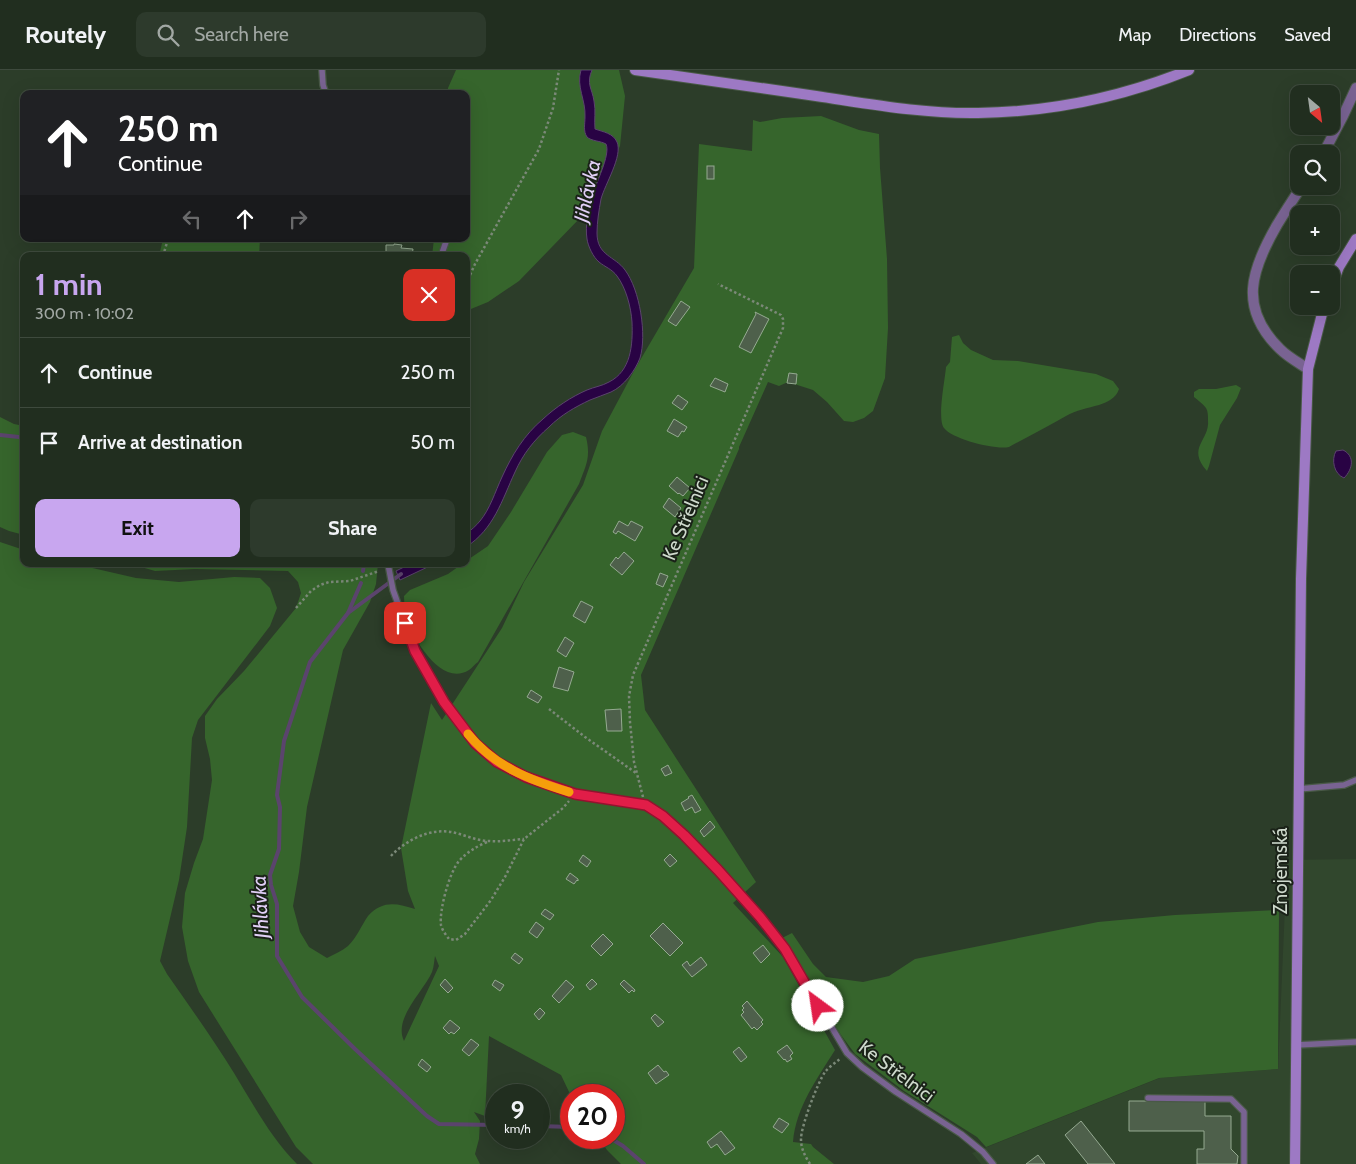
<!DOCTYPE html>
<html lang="en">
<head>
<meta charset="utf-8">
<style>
	body { margin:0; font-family:Cabin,sans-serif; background:#2d3a2c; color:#f1f3f6; height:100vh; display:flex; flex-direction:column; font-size:19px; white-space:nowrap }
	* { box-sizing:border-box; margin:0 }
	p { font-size:16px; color:#a2a8a4 }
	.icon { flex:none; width:28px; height:28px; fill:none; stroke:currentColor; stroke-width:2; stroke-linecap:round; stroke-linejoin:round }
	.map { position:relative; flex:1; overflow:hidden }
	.panel { position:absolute; left:20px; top:182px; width:450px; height:315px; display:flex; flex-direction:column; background:#212e1f; border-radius:10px; box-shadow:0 5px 20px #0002,0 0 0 1px #3e4a3d }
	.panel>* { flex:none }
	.top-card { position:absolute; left:20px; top:20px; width:450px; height:152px; border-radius:10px; box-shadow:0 5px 20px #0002,0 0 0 1px #3e4a3d; background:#202124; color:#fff; overflow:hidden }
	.needle { width:32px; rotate:151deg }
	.controls { position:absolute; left:1290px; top:15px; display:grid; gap:10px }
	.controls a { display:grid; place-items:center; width:50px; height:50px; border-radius:10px; background:#212e1f; box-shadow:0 5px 20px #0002,0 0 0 1px #3e4a3d; font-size:25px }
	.speed { position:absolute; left:485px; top:1014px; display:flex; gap:10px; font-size:25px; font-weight:700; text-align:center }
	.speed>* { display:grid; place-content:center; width:65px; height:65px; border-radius:50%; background:#212e1f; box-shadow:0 5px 20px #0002,0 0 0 1px #3e4a3d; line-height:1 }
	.speed small { font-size:12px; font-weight:400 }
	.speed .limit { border:8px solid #d22; background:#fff; color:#111 }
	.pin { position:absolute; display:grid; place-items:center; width:42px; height:42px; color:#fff; margin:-21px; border-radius:10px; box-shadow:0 2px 8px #0006 }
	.me { position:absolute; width:55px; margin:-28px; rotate:329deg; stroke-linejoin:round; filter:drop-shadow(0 0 4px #0008) }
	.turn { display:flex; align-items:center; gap:18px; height:105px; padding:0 15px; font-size:22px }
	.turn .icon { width:65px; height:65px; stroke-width:2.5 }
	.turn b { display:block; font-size:35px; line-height:42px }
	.lanes { display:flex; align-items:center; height:48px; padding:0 15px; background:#0003; justify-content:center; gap:25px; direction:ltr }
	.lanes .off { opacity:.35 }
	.round { display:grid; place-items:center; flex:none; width:52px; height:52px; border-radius:10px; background:#2d3a2c }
	.headline { display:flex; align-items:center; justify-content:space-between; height:85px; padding:0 15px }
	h1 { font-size:30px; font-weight:700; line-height:38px; color:#c8a6ef }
	.cta { display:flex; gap:10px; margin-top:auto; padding:10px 15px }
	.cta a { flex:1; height:58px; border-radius:10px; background:#c8a6ef; color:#111; font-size:20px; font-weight:700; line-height:58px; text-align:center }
	.cta a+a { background:#2d3a2c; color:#f1f3f6 }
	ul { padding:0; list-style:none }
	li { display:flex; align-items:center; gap:15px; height:70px; padding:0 15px; border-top:1px solid #3e4a3d }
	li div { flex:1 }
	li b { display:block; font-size:19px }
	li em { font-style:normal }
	header { display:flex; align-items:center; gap:30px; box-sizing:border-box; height:70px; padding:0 25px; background:#212e1f; border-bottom:1px solid #3e4a3d }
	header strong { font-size:24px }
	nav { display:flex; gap:28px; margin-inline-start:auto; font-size:18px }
	.search { width:350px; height:45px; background:#2d3a2c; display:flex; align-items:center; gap:12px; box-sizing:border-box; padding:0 18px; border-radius:10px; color:#a2a8a4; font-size:19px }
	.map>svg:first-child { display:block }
</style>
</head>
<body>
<header>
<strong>Routely</strong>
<div class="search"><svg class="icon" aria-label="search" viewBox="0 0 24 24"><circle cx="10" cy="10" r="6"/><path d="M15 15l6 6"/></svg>Search here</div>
<nav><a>Map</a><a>Directions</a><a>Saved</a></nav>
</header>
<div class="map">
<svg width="1356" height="1094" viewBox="0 0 1356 1094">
	<rect width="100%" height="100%" fill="#2c3d29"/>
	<!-- built -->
	<polygon fill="#31472d" points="1356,789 1356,1094 981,1094 972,1083 1160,1008 1278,999 1287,790"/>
	<!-- green -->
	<g fill="#36652c" fill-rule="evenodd">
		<polygon points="456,0 619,0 625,26 620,76 601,116 580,148 519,211 488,232 466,241 466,186 432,186 434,169 466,169 466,24 448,24 448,18"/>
		<path d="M 821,46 L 859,60 L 879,64 L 880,98 L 887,189 L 888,258 L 885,308 L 873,341 L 864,348 L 853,352 L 844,351 L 827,332 L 813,320 L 788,312 L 779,316 L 768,312 L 739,377 L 739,379 L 641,605 L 645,640 L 756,812 L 733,833 L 783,887 L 835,980 C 817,1009 796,1037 793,1072 L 811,1074 L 813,1077 L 834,1094 L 621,1094 L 607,1080 L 599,1068 L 614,1068 L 614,1025 L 571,1026 L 561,1005 L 489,966 L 485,1046 L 474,1042 L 480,1051 L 479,1069 L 475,1084 L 480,1094 L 313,1094 L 296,1077 L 199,922 L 188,891 L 182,857 L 185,823 L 194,793 L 203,769 L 212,710 L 210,689 L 205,668 L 205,646 L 217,629 L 244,601 L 296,538 L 301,523 L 298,512 L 288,501 L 195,499 L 155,501 L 131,494 L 378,494 L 376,514 L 370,532 L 343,580 L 307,737 L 299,802 L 293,836 L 300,862 L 309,877 L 327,888 C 334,884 342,881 348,876 C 357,867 361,856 368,846 C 382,830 397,833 415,839 L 408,821 L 401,778 L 431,633 L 442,650 L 502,558 L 524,512 L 583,415 L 602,361 L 635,299 L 694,198 L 699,74 L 752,81 L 753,50 L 760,52 L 782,48 ZM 435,886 L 439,896 L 404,971 C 393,948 424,921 432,902 C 434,897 434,891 435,886 Z"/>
		<polygon points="163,169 260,169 259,186 159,186"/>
		<path d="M 959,265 L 963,273 L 971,280 L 993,290 L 1018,291 L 1096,304 L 1113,311 L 1119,319 C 1116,328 1108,332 1099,335 C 1088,338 1076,340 1066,346 C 1052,354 1037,362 1022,370 C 1018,372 1013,375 1009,377 C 995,380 952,369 944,358 C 937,349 945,310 946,297 L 950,292 L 952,267 Z"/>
		<path d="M 1236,315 L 1241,318 L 1237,328 L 1220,355 L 1209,396 L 1207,401 C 1186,377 1210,371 1208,350 C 1208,346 1208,341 1206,338 C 1203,334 1198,330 1194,327 L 1194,322 L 1199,319 L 1216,319 Z"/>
		<polygon points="0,347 14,354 24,356 24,465 9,461 0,457"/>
		<path d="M 573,362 L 586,367 C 591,388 586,395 579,414 L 478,592 C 475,594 472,598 469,600 C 441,618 412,567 406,546 C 405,539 404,533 404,526 L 410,520 L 448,504 L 462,494 L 466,494 L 466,491 L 488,476 L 511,442 L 547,382 L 562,365 Z"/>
		<path d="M 0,472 L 24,480 L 24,494 L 75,494 L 136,508 L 179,512 L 234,507 L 260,508 L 270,518 L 277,538 L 270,556 L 198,650 L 192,668 L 187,757 L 179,810 L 160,891 L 167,904 C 190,937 213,969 234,1003 C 253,1034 271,1068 297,1094 L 0,1094 Z"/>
		<polygon points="1279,840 1278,999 1159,1008 986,1077 977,1067 904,1021 855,984 841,965 782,868 792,863 813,894 826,907 863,912 889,906 915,889 1098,852 1175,845"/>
	</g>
	<!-- water -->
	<g fill="#290344" stroke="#5b446d">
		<path d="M 581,0 L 592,0 C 586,14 592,18 594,31 C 596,41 594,50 595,59 C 603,62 613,63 617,72 C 623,86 605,114 601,129 C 599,140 597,152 597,163 C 597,186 615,186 625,200 C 640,220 647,265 640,288 C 635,301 624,316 611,322 C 604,325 597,327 590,330 C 575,337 561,345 549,357 C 534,370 523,384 515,402 C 502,430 494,459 466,477 L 466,464 C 471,460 476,456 480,451 C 490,439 495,422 502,407 C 512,385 524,365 543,349 C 556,337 571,327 587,320 C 594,317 602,316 609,312 C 631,301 633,275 632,252 C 631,237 626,218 617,206 C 612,199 605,197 599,192 C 593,187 588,176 587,169 C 585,156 588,140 592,127 C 595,114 611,85 606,74 C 601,71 591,71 587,67 C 583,61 585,54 585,47 C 586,30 576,17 581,0 Z"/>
		<path d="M 1343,380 C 1355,386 1353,399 1344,408 C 1334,404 1331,390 1336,381 Z"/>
		<polygon points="410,494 434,494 400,510 396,501"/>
	</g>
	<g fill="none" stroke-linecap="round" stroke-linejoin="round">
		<!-- stream -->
		<g stroke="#5b446d" stroke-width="4">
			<polyline points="0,365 19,367"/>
			<polyline points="363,501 364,494"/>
			<polyline points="401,504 348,543 310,592 284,671 277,725 280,737 279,779 270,805 271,815 277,834 277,886 302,927 355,979 427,1046 439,1054 496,1055"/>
			<polyline points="348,543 361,513"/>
			<polyline points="539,1056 571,1057"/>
			<polyline points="610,1068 623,1076 644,1094"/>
		</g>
	</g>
	<!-- building -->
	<g fill="#4e604b" stroke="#95aa91">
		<rect x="707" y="96" width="7" height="13"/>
		<polygon points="394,174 402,175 401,178 413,179 412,186 393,186 393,182 386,182 386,175 394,175"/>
		<polygon points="681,231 690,237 676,256 668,251"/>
		<polygon points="755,242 769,249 751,283 739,277 756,244"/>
		<polygon points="789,303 797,304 796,314 787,313"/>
		<polygon points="715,308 728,314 725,322 710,316"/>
		<polygon points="678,325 688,332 682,340 672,333"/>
		<polygon points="674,349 687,357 684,362 682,361 678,367 667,361"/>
		<polygon points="677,407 690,418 683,426 679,423 678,424 669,416"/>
		<polygon points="669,428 681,438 675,447 663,437"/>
		<polygon points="619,451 628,456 631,451 643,457 635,471 618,461 616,464 613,462"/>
		<polygon points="624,482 634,491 622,505 610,495 616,487 618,489"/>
		<polygon points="660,503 668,506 663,517 656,514"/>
		<polygon points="581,531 593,537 585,553 573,546"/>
		<polygon points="565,567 574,573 566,587 557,581"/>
		<polygon points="559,597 574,602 568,621 553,617"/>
		<polygon points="531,620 542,627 538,633 527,627"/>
		<polygon points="621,639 622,661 607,661 605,640"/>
		<polygon points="668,695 672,703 665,706 661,699"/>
		<polygon points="692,725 701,740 695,743 692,737 685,741 681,733 689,728 688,727"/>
		<polygon points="710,751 715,757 704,767 700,761"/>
		<polygon points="670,784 677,791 670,797 664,790"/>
		<polygon points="583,785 591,791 587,797 579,791"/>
		<polygon points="570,803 578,809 578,811 577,810 574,814 566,809"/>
		<polygon points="545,839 554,845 550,850 541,844"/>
		<polygon points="536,852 544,858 537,868 529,862"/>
		<polygon points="663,853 683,873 670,886 650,866"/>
		<polygon points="603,864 613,874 601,886 591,876"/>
		<polygon points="763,875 770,884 761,893 753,883"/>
		<polygon points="515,883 523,889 519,894 511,888"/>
		<polygon points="701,887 707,895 692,907 682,895 687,891 690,896"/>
		<polygon points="445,909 453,918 448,923 440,915"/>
		<polygon points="592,909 597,914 590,920 586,915"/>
		<polygon points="495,910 504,915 500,921 492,915"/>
		<polygon points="566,910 574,917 559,933 552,926"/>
		<polygon points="624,910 635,920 634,922 632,920 629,923 620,914"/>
		<polygon points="802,922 806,929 796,935 791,929"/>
		<polygon points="747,931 763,950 761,952 763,954 757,960 754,957 752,959 741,945 744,942 742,940 744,938 742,936"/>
		<polygon points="806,936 810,943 801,948 797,941"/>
		<polygon points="540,938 545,943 539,950 534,944"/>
		<polygon points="655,944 664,952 658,957 651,948"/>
		<polygon points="450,950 460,958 454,964 451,962 449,964 443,958"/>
		<polygon points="471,969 479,975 469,986 462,980"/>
		<polygon points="787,975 793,983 790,986 792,989 787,992 785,989 784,990 777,982"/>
		<polygon points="739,977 747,987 741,992 733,982"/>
		<polygon points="422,989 431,997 427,1002 418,995"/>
		<polygon points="658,995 664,1002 666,1001 669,1005 656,1014 648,1003"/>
		<polygon points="1129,1031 1205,1031 1205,1046 1231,1046 1231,1079 1238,1086 1237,1094 1197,1094 1197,1079 1204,1079 1204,1061 1129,1061"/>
		<polygon points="779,1048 789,1054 782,1063 773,1057"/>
		<polygon points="1081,1051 1115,1094 1088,1094 1065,1065"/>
		<polygon points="721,1061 735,1078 725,1085 717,1074 711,1078 707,1072"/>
		<polygon points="1038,1085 1045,1094 1026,1094"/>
	</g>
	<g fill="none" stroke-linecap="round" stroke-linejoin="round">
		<defs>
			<g id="service">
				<polyline points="322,0 323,15 326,24"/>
				<polyline points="441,186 447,169"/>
				<polyline points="388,494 393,520 415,581 444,632 475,673 497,692 526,707 575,724 646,735 663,747 684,765 718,800 760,847 785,879 847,983 862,997 896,1022 961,1064 983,1082 993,1094"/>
				<polyline points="1298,719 1344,715 1356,710"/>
				<polyline points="1296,975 1356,972"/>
				<polyline points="1148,1028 1231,1029 1244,1042 1244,1094"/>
			</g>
			<g id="minor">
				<polyline points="1323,84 1343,46 1356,18"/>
				<path d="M 1302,116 C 1293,129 1285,142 1277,155 C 1251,200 1238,238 1280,279 C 1288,287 1299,293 1308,299"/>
			</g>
			<g id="secondary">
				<path d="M 635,0 C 696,9 756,17 816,26 C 870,34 923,44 978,43 C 1051,42 1122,27 1189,0"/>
				<polyline points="1331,217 1339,197 1356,169"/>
				<polyline points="1295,1094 1301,509 1308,299 1324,236"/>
			</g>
		</defs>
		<!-- service casing -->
		<use href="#service" stroke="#495947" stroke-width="8"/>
		<!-- minor casing -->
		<use href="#minor" stroke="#495947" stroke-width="12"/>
		<!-- secondary casing -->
		<use href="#secondary" stroke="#495947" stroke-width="12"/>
		<!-- path -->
		<g stroke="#7b8978" stroke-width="2.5" stroke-dasharray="2.5 2.5" stroke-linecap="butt">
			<polyline points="163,186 168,169"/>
			<polyline points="466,214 475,194 539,79 553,38 559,0"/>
			<polyline points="296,538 311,521 320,515 329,512 350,511 379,501"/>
			<polyline points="549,639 585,667 636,703"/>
			<polyline points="643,727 634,692 630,652 629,626 633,605 783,258 783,249 781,245 718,214"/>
			<path d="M 487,772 C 476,777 467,782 459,791 C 449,803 439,841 441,855 C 442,860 446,865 449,869 L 456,870 L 465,864 L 491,830 L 505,807 L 524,769 L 563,738 L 569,731"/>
			<path d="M 391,786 C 405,771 429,758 451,762 C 463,764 476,771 489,771 C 500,772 512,770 524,769"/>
			<path d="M 810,1094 C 805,1086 801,1079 801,1069 C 801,1056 818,1012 825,1002 C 829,997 835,993 840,989"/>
		</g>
		<!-- service -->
		<use href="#service" stroke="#796392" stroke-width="5.5"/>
		<!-- minor -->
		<use href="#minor" stroke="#796392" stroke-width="10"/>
		<!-- secondary -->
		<use href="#secondary" stroke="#9d79c4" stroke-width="10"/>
	</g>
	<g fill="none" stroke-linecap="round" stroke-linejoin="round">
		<defs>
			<polyline id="route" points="405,553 415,581 444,632 475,673 497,692 526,707 575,724 646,735 663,746 684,765 718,800 760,847 785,879 818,936"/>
		</defs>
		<!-- route casing -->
		<use href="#route" stroke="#92132f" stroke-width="12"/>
		<!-- route -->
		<use href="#route" stroke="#e11d48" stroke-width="9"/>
		<!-- slow -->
		<path stroke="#f59e0b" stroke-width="9" d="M 468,664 C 495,697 530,710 569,722"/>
	</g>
	<g text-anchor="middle" stroke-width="4" stroke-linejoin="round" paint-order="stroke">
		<!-- street labels -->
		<g font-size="19" fill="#cfdacd" stroke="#1a2218">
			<text transform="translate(685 448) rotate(-67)" y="7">Ke Střelnici</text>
			<text transform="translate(1280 801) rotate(-90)" y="7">Znojemská</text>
			<text transform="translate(897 1001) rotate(37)" y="7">Ke Střelnici</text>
		</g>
		<!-- water labels -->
		<g font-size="20" font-style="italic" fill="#e1d0f7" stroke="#1a2218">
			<text transform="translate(587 121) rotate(-78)" y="7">Jihlávka</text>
			<text transform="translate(260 837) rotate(-93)" y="7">Jihlávka</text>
		</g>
	</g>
</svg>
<div class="controls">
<a><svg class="needle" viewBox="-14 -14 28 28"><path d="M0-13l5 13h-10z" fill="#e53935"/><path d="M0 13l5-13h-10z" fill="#a2a8a4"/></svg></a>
<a><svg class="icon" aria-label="search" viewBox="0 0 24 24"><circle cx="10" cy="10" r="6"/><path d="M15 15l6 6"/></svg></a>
<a>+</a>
<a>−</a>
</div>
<div class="speed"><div>9<small>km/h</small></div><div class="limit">20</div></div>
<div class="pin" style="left:405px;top:553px;background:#d93025"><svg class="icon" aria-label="arrive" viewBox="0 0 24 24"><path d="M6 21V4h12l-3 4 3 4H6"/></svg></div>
<svg class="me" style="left:818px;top:936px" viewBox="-20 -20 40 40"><circle r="19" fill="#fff"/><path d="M0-13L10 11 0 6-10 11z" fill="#e11d48"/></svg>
<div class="top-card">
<div class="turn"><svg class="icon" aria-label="ahead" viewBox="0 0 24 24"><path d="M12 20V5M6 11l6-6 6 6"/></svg><div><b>250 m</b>Continue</div></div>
<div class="lanes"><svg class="icon off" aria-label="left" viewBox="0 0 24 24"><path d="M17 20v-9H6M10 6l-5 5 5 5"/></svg><svg class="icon" aria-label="ahead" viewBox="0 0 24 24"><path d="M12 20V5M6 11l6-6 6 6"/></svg><svg class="icon off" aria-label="right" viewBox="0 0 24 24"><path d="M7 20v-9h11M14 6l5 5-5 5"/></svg></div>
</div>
<section class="panel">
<div class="headline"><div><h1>1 min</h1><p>300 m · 10:02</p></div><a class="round" style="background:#d93025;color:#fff"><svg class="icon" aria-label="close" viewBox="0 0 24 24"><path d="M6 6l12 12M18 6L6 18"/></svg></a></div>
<ul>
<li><svg class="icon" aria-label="ahead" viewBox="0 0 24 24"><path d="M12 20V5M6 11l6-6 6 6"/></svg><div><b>Continue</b></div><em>250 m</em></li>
<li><svg class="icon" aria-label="arrive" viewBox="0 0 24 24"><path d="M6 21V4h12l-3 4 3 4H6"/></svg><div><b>Arrive at destination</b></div><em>50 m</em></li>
</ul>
<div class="cta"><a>Exit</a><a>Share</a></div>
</section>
</div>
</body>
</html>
